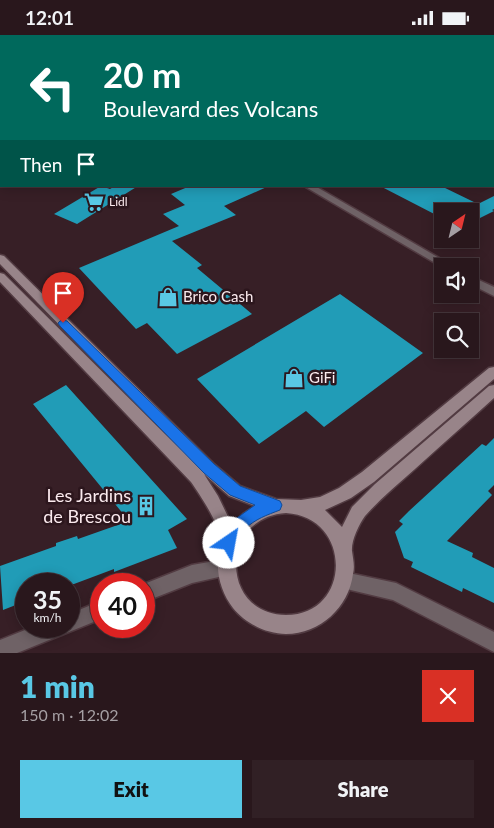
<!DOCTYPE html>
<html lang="en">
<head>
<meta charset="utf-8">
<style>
	body { margin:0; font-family:Lato,sans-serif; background:#312025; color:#f1f3f6; height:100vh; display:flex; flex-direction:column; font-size:19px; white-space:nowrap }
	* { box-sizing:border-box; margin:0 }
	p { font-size:16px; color:#a59fa3 }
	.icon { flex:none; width:28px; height:28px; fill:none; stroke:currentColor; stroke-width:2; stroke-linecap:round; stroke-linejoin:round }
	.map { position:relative; height:618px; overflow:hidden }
	.side { display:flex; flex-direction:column; background:#29171c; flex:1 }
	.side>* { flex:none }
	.guide { position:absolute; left:0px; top:0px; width:495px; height:152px; box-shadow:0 2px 12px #0003,0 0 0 1px #45363b; background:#00695c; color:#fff; overflow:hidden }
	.needle { width:32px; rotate:35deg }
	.buttons { position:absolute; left:434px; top:168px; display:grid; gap:10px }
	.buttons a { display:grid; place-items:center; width:45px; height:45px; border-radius:0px; background:#29171c; box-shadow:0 2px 12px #0003,0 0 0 1px #45363b; font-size:25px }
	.speed { position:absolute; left:15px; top:538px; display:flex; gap:10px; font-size:25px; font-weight:700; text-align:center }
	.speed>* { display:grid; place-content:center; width:65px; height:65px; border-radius:50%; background:#29171c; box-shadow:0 2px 12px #0003,0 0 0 1px #45363b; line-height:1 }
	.speed small { font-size:12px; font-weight:400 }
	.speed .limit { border:8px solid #d22; background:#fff; color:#111 }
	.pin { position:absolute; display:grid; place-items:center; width:42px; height:42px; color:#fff; margin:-51px -21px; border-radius:50% 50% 50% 0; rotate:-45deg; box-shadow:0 0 5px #0007 }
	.pin .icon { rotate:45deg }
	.me { position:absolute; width:55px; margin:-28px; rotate:33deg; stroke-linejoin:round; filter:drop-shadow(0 0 4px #0008) }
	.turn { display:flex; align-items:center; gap:18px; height:105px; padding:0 20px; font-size:22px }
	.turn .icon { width:65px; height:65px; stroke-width:2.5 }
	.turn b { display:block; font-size:35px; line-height:42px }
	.then { display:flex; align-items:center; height:48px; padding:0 20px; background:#0003; gap:10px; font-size:19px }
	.round { display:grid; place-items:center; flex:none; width:52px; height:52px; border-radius:0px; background:#312025 }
	.summary { display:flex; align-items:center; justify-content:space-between; height:85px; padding:0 20px }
	h1 { font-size:30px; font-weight:800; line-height:38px; color:#59c8e5 }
	.primary-button { display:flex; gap:10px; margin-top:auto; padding:10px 20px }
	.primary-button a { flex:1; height:58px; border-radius:0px; background:#59c8e5; color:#111; font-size:20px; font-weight:800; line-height:58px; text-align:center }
	.primary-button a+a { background:#312025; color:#f1f3f6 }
	.status { display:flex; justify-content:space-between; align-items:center; height:35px; padding:0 25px; background:#29171c; direction:ltr }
	.status svg { height:14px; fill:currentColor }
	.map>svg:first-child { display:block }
</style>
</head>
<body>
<div class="status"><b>12:01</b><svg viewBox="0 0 49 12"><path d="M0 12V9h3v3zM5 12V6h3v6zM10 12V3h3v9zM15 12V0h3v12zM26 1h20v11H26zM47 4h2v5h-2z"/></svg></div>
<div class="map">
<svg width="494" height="618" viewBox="0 0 494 618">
	<rect width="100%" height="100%" fill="#371f26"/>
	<!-- building -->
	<g fill="#219cb7">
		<polygon points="101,151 110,154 115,151 138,151 77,189 54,179"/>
		<polygon points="190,151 269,151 224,171 236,180 172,206 202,230 197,233 252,279 177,319 147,288 136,294 79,233 179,191 163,179 185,170 171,159"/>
		<polygon points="380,151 441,151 478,169 494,161 494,174 492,175 494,176 470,188 470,176 442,176 442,183"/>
		<polygon points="340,259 423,318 324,392 306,376 259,409 197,344"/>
		<polygon points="66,350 187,484 168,495 177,513 114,537 114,534 74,549 26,549 26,566 3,575 0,531 56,511 56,508 77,501 78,504 129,486 33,369"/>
		<polygon points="494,403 494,450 488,456 492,460 447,506 473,518 472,522 494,533 494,568 463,553 462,557 411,532 413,527 404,523 395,497 403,489 399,486 409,476 482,409 486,411"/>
	</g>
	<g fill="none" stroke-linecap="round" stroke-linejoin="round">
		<defs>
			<g id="street">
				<polygon points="49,0 58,0 59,1 51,1"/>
				<polygon points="129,0 135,0 136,1 130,1"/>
				<polygon points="423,0 433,0 434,1 425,1"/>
				<polygon points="0,11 1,12 1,16 0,15"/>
				<polygon points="304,151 315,151 453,231 442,232"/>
				<polygon points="470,241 494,252 494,261 470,249"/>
				<polygon points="226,524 232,527 235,533 232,539 192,548 144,567 144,549 192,530"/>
				<polygon points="344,537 396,548 494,597 494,617 393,565 338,552 335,546 338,540"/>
				<polygon points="101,566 101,584 17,618 0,618 0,605 35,591 69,591 69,579"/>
			</g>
			<g id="secondary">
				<polygon points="206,0 214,0 215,1 207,1"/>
				<rect x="0" y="135" width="1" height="6"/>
				<path d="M 0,220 L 4,221 L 214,429 L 240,451 L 276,464 L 301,465 L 320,462 L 339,453 L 362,437 L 489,333 L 494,332 L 494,344 L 374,447 L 351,463 L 325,475 L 342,492 L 352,472 L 375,449 L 489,351 L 494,350 L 494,363 C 468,387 441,410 415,434 C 398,449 380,464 365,481 C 359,489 351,506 352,516 C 353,524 355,531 353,539 C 349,572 320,599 286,599 C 266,599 245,588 233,573 C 223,560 217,543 218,527 C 218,522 221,517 221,512 C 222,492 202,463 191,447 L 0,247 L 0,238 L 4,239 L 182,416 L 0,229 ZM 204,439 L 229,461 L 255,471 L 243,479 L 232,490 L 218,461 ZM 286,478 C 353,482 352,580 286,580 C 220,580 219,482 286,478 Z"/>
			</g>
		</defs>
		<!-- street casing -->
		<use href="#street" stroke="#523b42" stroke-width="3"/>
		<!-- secondary casing -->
		<use href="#secondary" stroke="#523b42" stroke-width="3"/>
		<!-- street -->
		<use href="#street" fill="#6f6266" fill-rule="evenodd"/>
		<!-- secondary -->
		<use href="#secondary" fill="#988489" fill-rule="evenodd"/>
	</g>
	<!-- route -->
	<path fill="#1a73e8" stroke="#114b97" d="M 63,285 L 67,286 L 214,429 L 240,451 L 280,466 L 282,470 L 280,475 C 267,480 255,484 245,494 C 239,502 238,512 229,516 L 223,514 L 221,508 L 234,485 L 255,470 L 230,460 L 204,438 L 60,291 L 58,288 L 60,286 Z"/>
	<!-- icons -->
	<defs>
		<symbol id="supermarket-bare" viewBox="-9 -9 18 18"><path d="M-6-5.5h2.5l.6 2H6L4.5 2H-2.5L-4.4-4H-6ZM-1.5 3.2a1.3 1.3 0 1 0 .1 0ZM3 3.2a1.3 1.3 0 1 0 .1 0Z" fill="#59c8e5" stroke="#2c161d" stroke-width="2.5" paint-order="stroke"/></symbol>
		<symbol id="shop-bare" viewBox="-9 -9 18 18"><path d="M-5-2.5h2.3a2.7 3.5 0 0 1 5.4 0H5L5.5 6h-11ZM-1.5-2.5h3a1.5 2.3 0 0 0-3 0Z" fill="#59c8e5" stroke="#2c161d" stroke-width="2.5" paint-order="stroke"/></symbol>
		<symbol id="building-bare" viewBox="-9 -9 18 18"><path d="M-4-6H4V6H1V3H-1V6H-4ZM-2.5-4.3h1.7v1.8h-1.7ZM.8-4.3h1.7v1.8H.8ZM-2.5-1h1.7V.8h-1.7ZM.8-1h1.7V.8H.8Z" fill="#59c8e5" stroke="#2c161d" stroke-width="2.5" paint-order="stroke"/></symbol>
	</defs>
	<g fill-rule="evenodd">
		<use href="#supermarket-bare" x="80" y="153" width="28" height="28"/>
		<use href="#shop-bare" x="154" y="248" width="28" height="28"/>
		<use href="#shop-bare" x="280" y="329" width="28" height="28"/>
		<use href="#building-bare" x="132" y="457" width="28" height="28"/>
	</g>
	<g text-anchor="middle" stroke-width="5" stroke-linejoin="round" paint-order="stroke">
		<!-- far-poi labels -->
		<g font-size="12" fill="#fbeaee" stroke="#2c161d" text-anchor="start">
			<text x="109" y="171">Lidl</text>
		</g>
		<!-- poi labels -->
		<g font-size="15" fill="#fbeaee" stroke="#2c161d" text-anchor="start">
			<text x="183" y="267">Brico Cash</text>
			<text x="309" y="348">GiFi</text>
		</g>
		<!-- near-poi labels -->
		<g font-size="18" fill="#fbeaee" stroke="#2c161d" text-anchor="end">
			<text x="131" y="467">Les Jardins<tspan x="131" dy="21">de Brescou</tspan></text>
		</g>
	</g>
</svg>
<div class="buttons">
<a><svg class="needle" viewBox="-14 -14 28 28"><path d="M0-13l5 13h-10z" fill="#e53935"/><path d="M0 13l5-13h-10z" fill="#a59fa3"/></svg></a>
<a><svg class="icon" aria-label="sound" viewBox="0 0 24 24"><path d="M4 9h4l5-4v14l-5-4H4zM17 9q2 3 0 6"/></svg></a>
<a><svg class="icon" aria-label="search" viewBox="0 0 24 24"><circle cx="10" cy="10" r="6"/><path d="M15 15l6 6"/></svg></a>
</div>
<div class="speed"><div>35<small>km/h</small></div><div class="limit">40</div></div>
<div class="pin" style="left:63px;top:288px;background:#d93025"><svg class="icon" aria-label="arrive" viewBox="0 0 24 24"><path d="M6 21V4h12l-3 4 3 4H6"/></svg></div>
<svg class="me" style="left:229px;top:508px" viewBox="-20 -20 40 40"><circle r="19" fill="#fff"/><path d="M0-13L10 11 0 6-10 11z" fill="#1a73e8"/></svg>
<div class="guide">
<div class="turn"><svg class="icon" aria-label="left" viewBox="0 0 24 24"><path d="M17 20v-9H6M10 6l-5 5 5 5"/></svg><div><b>20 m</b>Boulevard des Volcans</div></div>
<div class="then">Then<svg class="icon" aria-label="arrive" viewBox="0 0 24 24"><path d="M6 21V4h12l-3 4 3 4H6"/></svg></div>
</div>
</div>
<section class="side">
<div class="summary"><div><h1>1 min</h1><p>150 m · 12:02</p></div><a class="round" style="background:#d93025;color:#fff"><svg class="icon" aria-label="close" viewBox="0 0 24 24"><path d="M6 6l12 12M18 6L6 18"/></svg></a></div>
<div class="primary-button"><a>Exit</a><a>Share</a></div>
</section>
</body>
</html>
